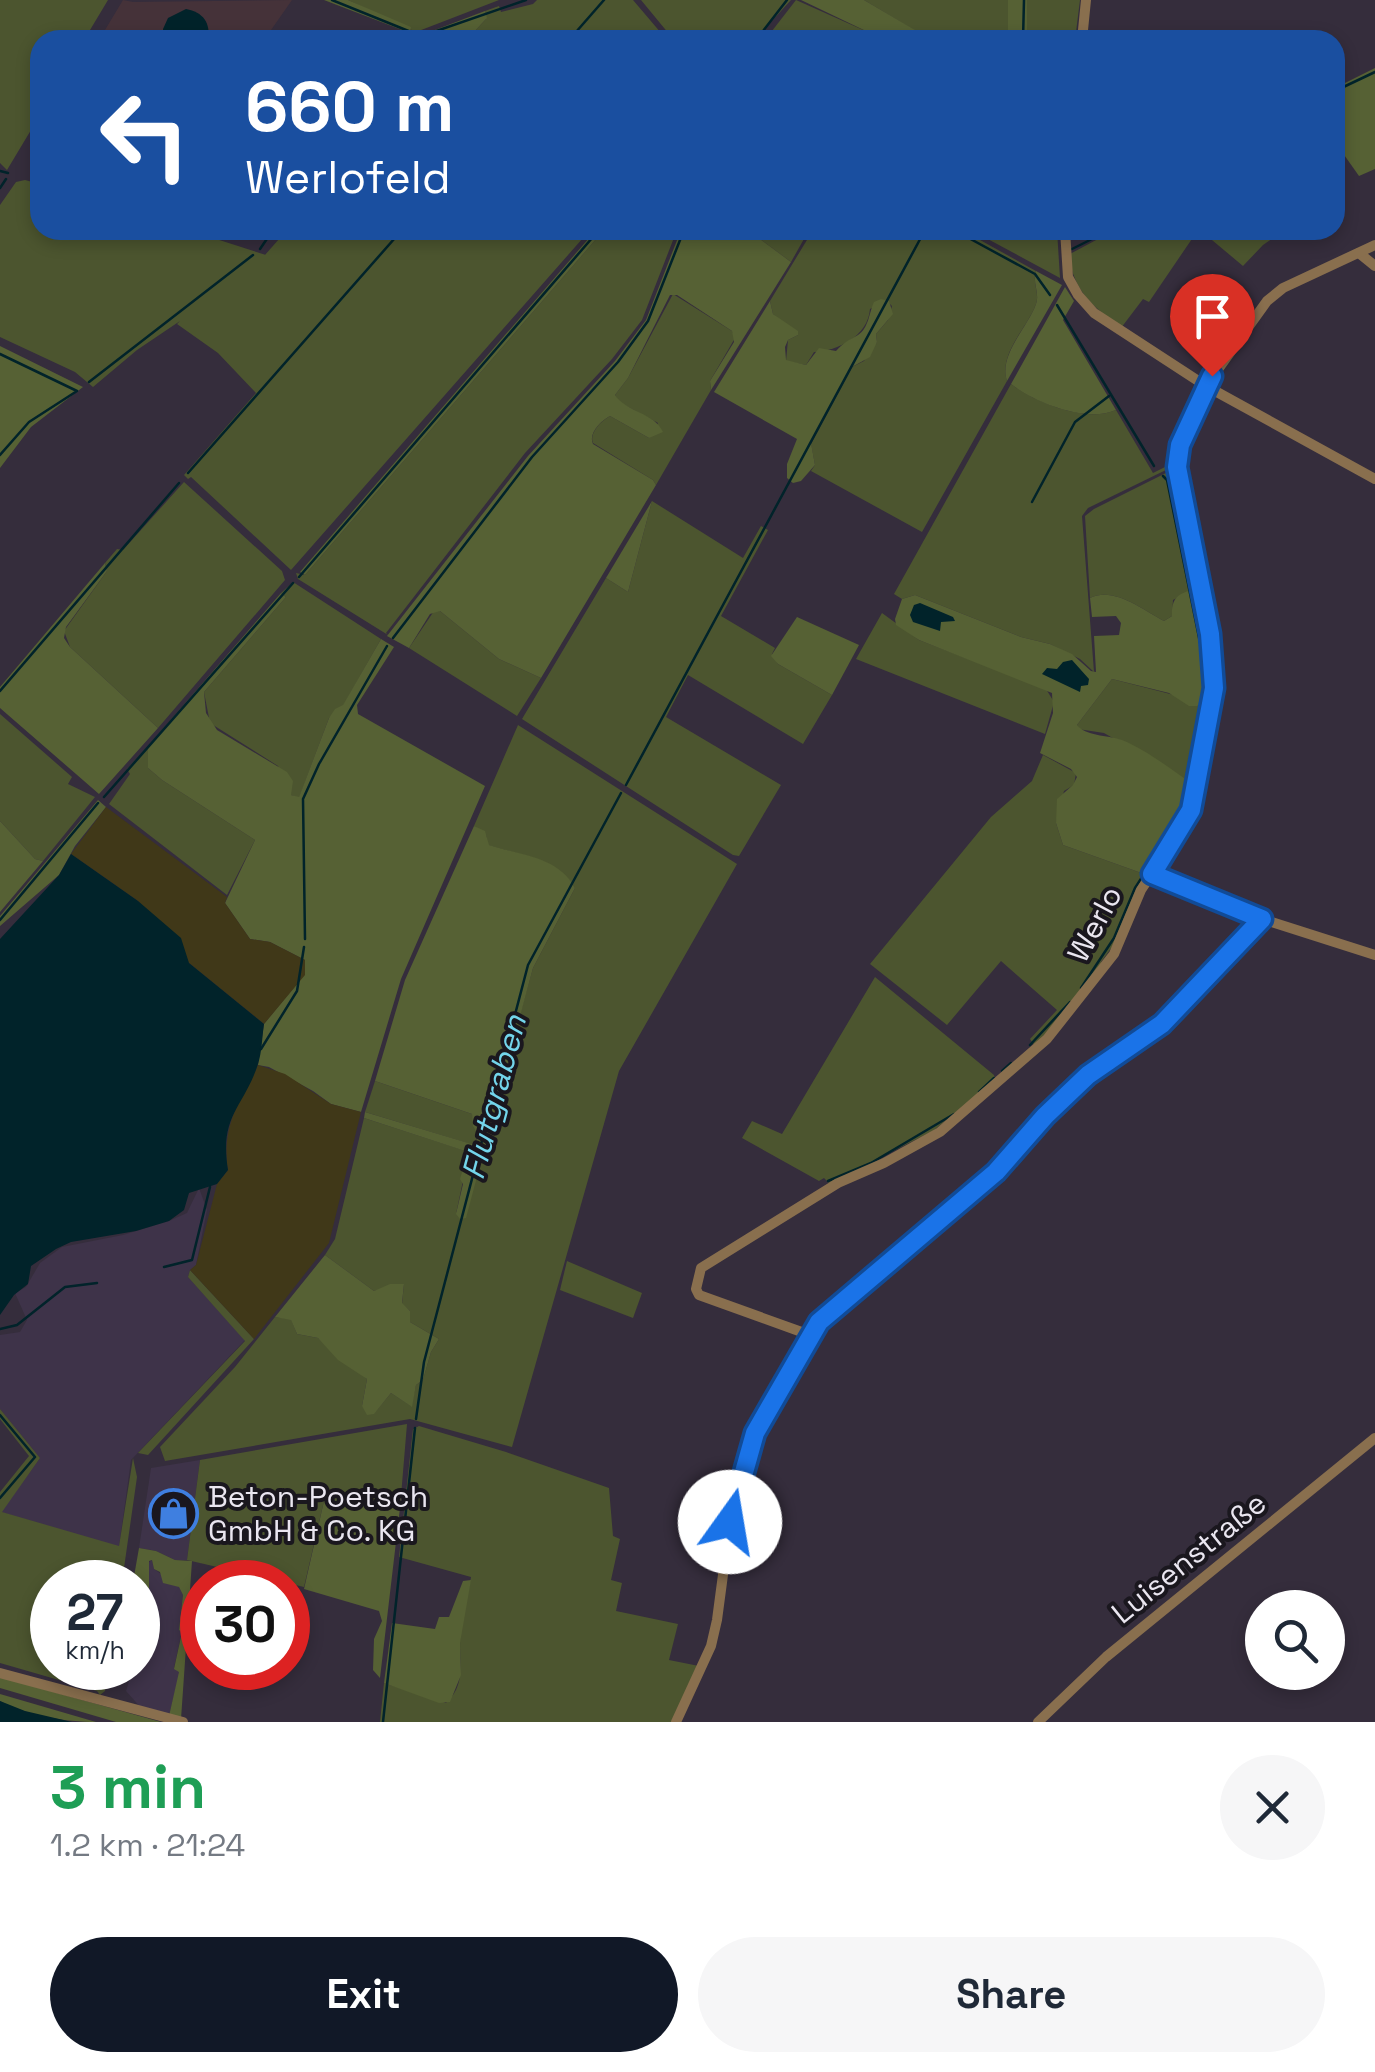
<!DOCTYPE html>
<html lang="en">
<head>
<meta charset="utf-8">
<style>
	body { margin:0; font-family:"Space Grotesk",sans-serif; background:#f6f6f7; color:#1f2937; height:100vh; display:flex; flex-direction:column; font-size:38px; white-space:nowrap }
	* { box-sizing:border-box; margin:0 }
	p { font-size:32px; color:#747a83 }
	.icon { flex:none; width:55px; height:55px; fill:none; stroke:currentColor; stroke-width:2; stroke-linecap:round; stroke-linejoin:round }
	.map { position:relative; height:1722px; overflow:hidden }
	.panel { display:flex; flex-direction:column; background:#fff; flex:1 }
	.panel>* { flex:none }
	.banner { position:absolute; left:30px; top:30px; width:1315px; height:210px; border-radius:30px; box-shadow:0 5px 15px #0003; background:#1a4fa0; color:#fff; overflow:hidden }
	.fabs { position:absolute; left:1245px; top:1590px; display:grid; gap:20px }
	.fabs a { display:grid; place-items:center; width:100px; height:100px; border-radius:50%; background:#fff; box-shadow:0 5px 15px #0003; font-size:50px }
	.speed { position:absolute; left:30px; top:1560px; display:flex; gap:20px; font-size:50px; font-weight:700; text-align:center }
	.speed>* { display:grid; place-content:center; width:130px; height:130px; border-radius:50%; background:#fff; box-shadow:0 5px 15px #0003; line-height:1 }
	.speed small { font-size:25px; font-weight:400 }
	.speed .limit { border:15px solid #d22; background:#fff; color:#111 }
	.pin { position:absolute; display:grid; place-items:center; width:85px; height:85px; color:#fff; margin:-102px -42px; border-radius:50% 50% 50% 0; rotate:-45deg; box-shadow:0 0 10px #0007 }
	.pin .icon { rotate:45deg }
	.me { position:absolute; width:110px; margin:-55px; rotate:13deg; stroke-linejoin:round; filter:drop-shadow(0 0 8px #0008) }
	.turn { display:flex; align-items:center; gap:35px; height:210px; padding:0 50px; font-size:45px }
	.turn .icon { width:130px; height:130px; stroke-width:2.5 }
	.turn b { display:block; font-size:70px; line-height:85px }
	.round { display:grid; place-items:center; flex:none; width:105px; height:105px; border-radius:52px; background:#f6f6f7 }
	.head { display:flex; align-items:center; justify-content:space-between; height:170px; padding:0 50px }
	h1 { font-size:60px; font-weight:700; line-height:75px; color:#1e9e55 }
	.action { display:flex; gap:20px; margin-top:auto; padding:20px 50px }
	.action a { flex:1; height:115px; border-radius:60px; background:#111827; color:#fff; font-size:40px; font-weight:700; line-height:115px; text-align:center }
	.action a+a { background:#f6f6f7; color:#1f2937 }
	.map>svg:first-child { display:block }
</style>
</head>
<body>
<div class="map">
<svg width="1375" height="1722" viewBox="0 0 1375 1722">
	<rect width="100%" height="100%" fill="#352d3c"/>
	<!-- built -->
	<g fill="#3e3349">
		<polygon points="199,1188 207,1210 196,1265 190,1270 188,1277 245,1340 131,1460 119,1547 1,1512 40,1458 0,1409 0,1335 20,1332 27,1320 15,1293 26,1287 40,1263 62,1247 123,1235 169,1221 187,1213"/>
		<polygon points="200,1460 187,1560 175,1560 156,1551 139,1548 151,1468"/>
		<polygon points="152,1560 154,1569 179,1587 183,1595 179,1629 182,1631 174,1668 180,1671 169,1716 143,1710 126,1691 133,1668 138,1668 138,1638 142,1638 149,1591 148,1563"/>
	</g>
	<!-- industrial -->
	<polygon fill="#453239" points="123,0 133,2 292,0 264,40 99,40"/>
	<!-- green -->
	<g fill="#4c552f">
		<polygon points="0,0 108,0 84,40 40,40 40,115 7,170 0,163"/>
		<polygon points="348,0 499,0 416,32"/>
		<polygon points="537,0 633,0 667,40 422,40 450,33 473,33 486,19 485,11 499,6 501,12 533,4"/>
		<polygon points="641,0 791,0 760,34 749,33 744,40 674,40"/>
		<polygon points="796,0 870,33 874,40 765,40"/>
		<polygon points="864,0 1008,0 1008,35 1010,40 921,40 914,30"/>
		<polygon points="1027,0 1080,0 1075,40 1024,40 1027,35"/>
		<polygon points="25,180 40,184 40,230 188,230 266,255 257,264 287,230 590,230 291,570 191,477 188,479 184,475 256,393 218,353 177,324 180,321 137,350 93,387 75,372 0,337 0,205 16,182"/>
		<polygon points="604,230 677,230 642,320 612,359 525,453 386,633 388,635 298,579 296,573 305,575"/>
		<polygon points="748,230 809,230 791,262"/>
		<path d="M 813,230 L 962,230 L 1036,271 C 1032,283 1040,294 1036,304 C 1028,327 998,354 1007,381 L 922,532 L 811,471 L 815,465 L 811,444 L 852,367 L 864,361 L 877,342 L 876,334 L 888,320 L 892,306 L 886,300 L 870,309 C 868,336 838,351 814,352 L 806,365 L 786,361 L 788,340 L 798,335 L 773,314 L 770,301 Z"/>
		<polygon points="971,230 1057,230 1060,278"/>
		<path d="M 1115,230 L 1198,230 L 1149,302 L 1143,299 L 1121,328 C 1091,304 1076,294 1068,255 Z"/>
		<polygon points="1200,230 1285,230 1263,245 1243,266"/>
		<path d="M 673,294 L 732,331 L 735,338 L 710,381 L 711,390 L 656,485 L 653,480 L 593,443 C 589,433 601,421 610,416 L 649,438 L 658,423 L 619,402 L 615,395 L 628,378 Z"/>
		<path d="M 1011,384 C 1036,403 1086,423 1116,410 L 1153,473 L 1169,465 L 1170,468 L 1088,508 L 1082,516 L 1094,672 L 1080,659 L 1050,644 L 1021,637 L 915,595 L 902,599 L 894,594 Z"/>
		<path d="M 1170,471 L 1172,486 L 1176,484 L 1198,588 L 1173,600 L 1172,616 L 1164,621 C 1143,610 1114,586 1090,598 L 1085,516 L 1094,509 Z"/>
		<polygon points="184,482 282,571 285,580 158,728 70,647 64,631 107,571 105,563 117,549 123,550"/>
		<polygon points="652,501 743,558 761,526 768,530 721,616 775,648 772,654 778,664 832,695 803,744 688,675 666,717 781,785 739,856 733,855 522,719 606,578 628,592"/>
		<polygon points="293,582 381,639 343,706 329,718 299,798 291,795 278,766 210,723 204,692 286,597 281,593"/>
		<polygon points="434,611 440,611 499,659 541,678 517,716 409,648"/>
		<polygon points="882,613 919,640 1046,689 1054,702 1045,734 856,659"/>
		<polygon points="1112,679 1178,696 1210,697 1193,784 1104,733 1078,729 1077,725"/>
		<polygon points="0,714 72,777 68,784 95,797 43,861 35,859 0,821"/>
		<path d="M 518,725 L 737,864 L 619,1071 L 512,1447 L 410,1419 L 165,1461 L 160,1447 L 235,1367 L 275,1317 L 291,1319 L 297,1334 L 318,1338 L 367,1379 L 362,1406 L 376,1411 L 391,1393 L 411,1406 L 416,1385 L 423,1380 L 431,1352 L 439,1339 L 410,1322 L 410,1311 L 402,1304 L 404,1284 L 374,1291 L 325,1255 L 335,1239 L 364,1118 L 469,1152 L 456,1214 L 489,1125 L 533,968 L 575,888 C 555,856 521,856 488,845 L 486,835 L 474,826 Z"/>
		<polygon points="148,746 148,768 162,780 255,840 227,895 109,804 130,774 127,769"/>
		<polygon points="1043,755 1076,773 1074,785 1064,791 1056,823 1063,845 1147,875 1118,939 1101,962 1103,965 1035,1046 1030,1039 1057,1010 1001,961 947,1025 870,964 991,817 1032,781"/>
		<polygon points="875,977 994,1075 995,1080 933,1131 829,1183 824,1178 819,1181 742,1138 752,1121 782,1134"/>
		<polygon points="375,1081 472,1114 478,1133 474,1145 365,1112"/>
		<polygon points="567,1261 642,1293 633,1318 560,1290"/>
		<polygon points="190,1270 254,1339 148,1455 138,1453 245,1341 188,1277"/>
		<polygon points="0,1409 40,1458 2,1512 119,1546 133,1458 137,1477 122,1582 52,1582 52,1668 108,1668 105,1691 100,1695 97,1691 0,1663 0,1492 29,1456 0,1419"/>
		<polygon points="407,1424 400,1508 324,1501 304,1587 187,1560 200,1460"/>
		<path d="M 419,1426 L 506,1452 L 609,1488 L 613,1536 L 620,1539 L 611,1580 L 622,1583 L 616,1611 L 678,1624 L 669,1660 L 699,1666 L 673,1722 L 380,1722 L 384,1683 L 446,1703 C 465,1686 460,1665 460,1642 C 460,1621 468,1597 471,1577 L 399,1557 L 413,1429 Z"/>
	</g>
	<!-- forest -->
	<g fill="#566134">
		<polygon points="324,0 348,0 411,27 410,33"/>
		<polygon points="801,0 864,0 915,30 919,39 933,40 874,40 870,33"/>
		<polygon points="1008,0 1027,0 1027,35 1024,40 1010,40 1008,35"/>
		<polygon points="485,11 487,18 473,33 424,38 419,36"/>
		<polygon points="1375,68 1375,169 1359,176 1335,142 1335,88"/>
		<polygon points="596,230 604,230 305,575 300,572"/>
		<path d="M 681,230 L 748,230 L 791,262 L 711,390 L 710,381 L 734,342 L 732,331 L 677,295 L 670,295 L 628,378 L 615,395 C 626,412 655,413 663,432 L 649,438 L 610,416 C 601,421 588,433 593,444 L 653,480 L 656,485 L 541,678 L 499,659 L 440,611 L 430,614 L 409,648 L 387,636 L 528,456 L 615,361 L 646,320 Z"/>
		<path d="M 1036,271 L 1062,285 L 1007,381 C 998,355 1028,327 1036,304 C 1040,293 1032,283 1036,271 Z"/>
		<path d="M 1065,287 L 1074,301 L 1063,320 L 1116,410 C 1087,423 1035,403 1011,384 Z"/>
		<path d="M 881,299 L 889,301 L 893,314 L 876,334 L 877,342 L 870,357 L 852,367 L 811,443 L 815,465 L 801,481 L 793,483 L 787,478 L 787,464 L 797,439 L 714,392 L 770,301 L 773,314 L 798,331 L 798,335 L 788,340 L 785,347 L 786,360 L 806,365 L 819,348 L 836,351 C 845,341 848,341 858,335 C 869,328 869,312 874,302 Z"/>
		<polygon points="0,346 83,387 31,427 0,468"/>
		<polygon points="652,501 628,592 606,578"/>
		<polygon points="105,563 107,571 66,627 64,638 70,647 158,728 99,794 0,708 0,687"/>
		<path d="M 1198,588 L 1207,637 L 1210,697 L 1197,706 L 1189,706 L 1169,693 L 1112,679 L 1077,725 C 1085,736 1107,735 1122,740 C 1147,750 1170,769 1193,784 L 1185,818 L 1147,875 L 1063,845 L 1056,823 L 1057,799 L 1073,785 L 1077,777 L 1071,769 L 1040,753 L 1053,713 L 1052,693 L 919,640 L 896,625 L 895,619 L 902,599 L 915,595 L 1021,637 L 1050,644 L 1072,654 L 1091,671 L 1096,672 L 1094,636 L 1119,635 L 1121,623 L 1116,616 L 1092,617 L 1090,598 C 1114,586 1143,610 1164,621 L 1172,616 C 1171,596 1180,593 1198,588 Z"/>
		<polygon points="281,593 286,597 204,692 206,713 217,730 287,772 293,781 291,795 299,797 329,718 335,709 343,705 381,639 394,647 357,705 358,714 485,786 401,979 361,1112 331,1104 313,1091 269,1067 258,1065 264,1024 304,975 305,960 270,942 250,939 225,903 255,840 162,780 148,768 148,746"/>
		<polygon points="797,617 859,645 832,695 778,664 771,656"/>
		<polygon points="98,800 106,807 75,846 59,875 0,926 0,916"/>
		<polygon points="0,821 35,859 43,861 0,912"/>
		<path d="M 474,826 L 485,831 L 489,845 C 519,855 558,856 575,888 L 533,968 L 466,1218 L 460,1219 L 456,1214 L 463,1184 L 460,1179 L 468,1152 L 364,1118 L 365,1112 L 475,1145 L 478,1134 L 473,1126 L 472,1114 L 375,1081 L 405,980 Z"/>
		<polygon points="325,1255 374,1291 390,1284 404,1284 402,1303 410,1311 410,1322 439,1339 431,1352 423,1380 416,1385 412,1407 391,1393 374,1414 367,1415 362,1406 367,1379 338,1360 318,1338 297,1334 291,1320 275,1317"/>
		<polygon points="324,1501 400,1508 380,1678 373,1670 374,1639 382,1621 379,1611 304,1589"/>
		<polygon points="139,1548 156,1551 175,1560 192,1561 181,1719 169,1716 179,1672 174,1669 182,1632 179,1630 183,1595 179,1587 163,1583 160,1572 154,1569 152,1560 149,1561 149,1591 142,1622 149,1633 148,1636 138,1638 138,1582 133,1582"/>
		<polygon points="471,1580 460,1643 461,1675 450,1702 439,1703 384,1683 392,1623 435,1629 439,1617 449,1617 463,1581"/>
		<polygon points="0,1677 161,1722 116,1722 0,1688"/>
		<path d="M 0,1694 L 96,1722 C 66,1722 27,1716 0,1701 Z"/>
	</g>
	<!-- sand -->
	<g fill="#403818">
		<polygon points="106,807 227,897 225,903 250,939 270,942 305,960 305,975 264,1024 189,963 138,901 71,854"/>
		<path d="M 258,1065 L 285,1074 L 331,1104 L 361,1112 L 329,1243 L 254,1339 L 190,1270 L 196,1265 L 217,1184 L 228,1170 C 221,1130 239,1099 258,1065 Z"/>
	</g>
	<!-- water -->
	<g fill="#01232a">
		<path d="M 186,9 C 203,12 211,23 208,40 L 164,40 L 163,29 L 168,18 Z"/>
		<polygon points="920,603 953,617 955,621 941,622 940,631 913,622 910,615 914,605"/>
		<polygon points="1072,660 1089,679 1088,685 1081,686 1080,692 1042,674 1047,668 1057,669 1063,662"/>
		<path d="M 71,854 L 138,901 L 181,938 L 189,963 L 264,1024 C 262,1037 262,1052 258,1064 C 244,1108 219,1115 228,1170 L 217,1184 L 189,1193 L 184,1210 L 169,1221 L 136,1231 L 71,1242 L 56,1249 L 31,1266 L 28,1284 L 14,1295 L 0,1315 L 0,939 L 59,875 Z"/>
		<polygon points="0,1701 25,1711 72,1722 0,1722"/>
	</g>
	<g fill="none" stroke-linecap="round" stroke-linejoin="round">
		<!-- stream -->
		<g stroke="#01232a" stroke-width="2.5">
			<polyline points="332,0 411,32"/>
			<polyline points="419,37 526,0"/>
			<polyline points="569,40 604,0"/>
			<polyline points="756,40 787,0"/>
			<polyline points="1023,40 1024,0"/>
			<polyline points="1335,91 1375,72"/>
			<polyline points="0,171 8,173"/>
			<polyline points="0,188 6,179"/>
			<polyline points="954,230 1035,274 1050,295"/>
			<polyline points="260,249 273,230"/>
			<polyline points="1072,249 1110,230"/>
			<polyline points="1057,305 1154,466"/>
			<polyline points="0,354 77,391 29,422 0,455"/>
			<polyline points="89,382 253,255"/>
			<polyline points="188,473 402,230"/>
			<polyline points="1163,476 1167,480 1206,672 1191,762"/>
			<polyline points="1032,502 1075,422 1109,396"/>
			<polyline points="299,577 599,230"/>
			<polyline points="393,638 532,457 618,362 648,321 684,230"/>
			<polyline points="0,691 179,483"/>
			<polyline points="626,785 925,230"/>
			<polyline points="104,797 293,583"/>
			<polyline points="0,920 98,803"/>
			<polyline points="305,939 303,799 319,764 387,646"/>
			<polyline points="1081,988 1114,938 1135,888 1181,817 1188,784"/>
			<polyline points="1030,1045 1070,1002"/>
			<polyline points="261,1049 297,991 304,947"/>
			<polyline points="1002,1071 1011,1063"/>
			<polyline points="979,1092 994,1078"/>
			<polyline points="828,1181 871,1163 954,1114"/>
			<polyline points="164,1267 192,1260 210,1187"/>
			<polyline points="0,1329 17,1325 65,1287 97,1283"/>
			<polyline points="0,1415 35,1457 0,1498"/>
			<polyline points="416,1419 424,1362 528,965 621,793"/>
			<polyline points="383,1722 415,1428"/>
		</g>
		<!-- minor -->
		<g stroke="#896f4e" stroke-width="10">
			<polyline points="1082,40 1086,0"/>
			<polyline points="1065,230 1068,277 1078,295 1094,313 1206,386 1375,479"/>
			<polyline points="1359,253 1375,266"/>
			<polyline points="1152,874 1262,919"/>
			<polyline points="810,1335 699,1295 696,1289 701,1268 838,1183 884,1163 940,1132 1047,1039 1114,954 1141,890 1188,819 1201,768 1214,688 1210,634 1178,476 1180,445 1206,386 1267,301 1283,288 1375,245"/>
			<polyline points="0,1673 183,1722"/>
			<polyline points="676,1722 711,1646 717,1620 730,1522 748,1451 769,1404 810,1335 819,1322 882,1266 996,1172 1045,1116 1088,1075 1162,1024 1262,919 1375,955"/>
			<polyline points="1038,1722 1106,1657 1375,1438"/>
		</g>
	</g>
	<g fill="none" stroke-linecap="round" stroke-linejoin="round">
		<defs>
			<polyline id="route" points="730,1522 755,1433 819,1322 996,1172 1045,1116 1088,1075 1162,1024 1262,919 1152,874 1191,810 1214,688 1210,634 1177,467 1180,445 1212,376"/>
		</defs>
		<!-- route casing -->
		<use href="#route" stroke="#114b97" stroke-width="25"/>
		<!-- route -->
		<use href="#route" stroke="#1a73e8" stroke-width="18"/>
	</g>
	<!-- icons -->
	<defs>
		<symbol id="shop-ring" viewBox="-11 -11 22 22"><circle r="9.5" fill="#1a171e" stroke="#3f7fe0" stroke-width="1.5"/><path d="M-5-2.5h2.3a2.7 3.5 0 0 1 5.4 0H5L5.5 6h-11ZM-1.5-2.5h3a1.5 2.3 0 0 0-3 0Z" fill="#3f7fe0"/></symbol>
	</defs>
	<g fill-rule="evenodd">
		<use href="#shop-ring" x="146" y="1486" width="55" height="55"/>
	</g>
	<g text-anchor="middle" stroke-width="8" stroke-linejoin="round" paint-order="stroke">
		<!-- street labels -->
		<g font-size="30" fill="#eae6f0" stroke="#1a171e">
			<text transform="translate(1095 924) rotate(-62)" y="10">Werlo</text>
			<text transform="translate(1189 1558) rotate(-39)" y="10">Luisenstraße</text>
		</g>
		<!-- poi labels -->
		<g font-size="30" fill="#eae6f0" stroke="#1a171e" text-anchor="start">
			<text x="208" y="1507">Beton-Poetsch<tspan x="208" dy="34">GmbH &amp; Co. KG</tspan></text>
		</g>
		<!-- water labels -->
		<g font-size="32" font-style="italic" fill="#73d5eb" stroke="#1a171e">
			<text transform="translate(494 1097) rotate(-75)" y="11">Flutgraben</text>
		</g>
	</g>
</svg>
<div class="fabs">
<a><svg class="icon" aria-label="search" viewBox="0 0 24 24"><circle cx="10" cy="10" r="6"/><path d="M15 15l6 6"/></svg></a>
</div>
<div class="speed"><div>27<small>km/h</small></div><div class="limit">30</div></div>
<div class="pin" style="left:1212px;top:376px;background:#d93025"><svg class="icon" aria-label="arrive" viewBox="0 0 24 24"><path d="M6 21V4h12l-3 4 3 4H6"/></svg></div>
<svg class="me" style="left:730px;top:1522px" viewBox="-20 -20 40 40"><circle r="19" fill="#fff"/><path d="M0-13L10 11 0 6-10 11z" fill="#1a73e8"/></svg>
<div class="banner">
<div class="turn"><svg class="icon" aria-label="left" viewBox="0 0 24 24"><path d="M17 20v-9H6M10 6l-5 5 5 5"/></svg><div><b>660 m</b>Werlofeld</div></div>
</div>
</div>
<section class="panel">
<div class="head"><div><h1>3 min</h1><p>1.2 km · 21:24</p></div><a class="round"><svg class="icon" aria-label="close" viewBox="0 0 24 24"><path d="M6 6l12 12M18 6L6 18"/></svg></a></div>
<div class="action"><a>Exit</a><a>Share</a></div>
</section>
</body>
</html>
